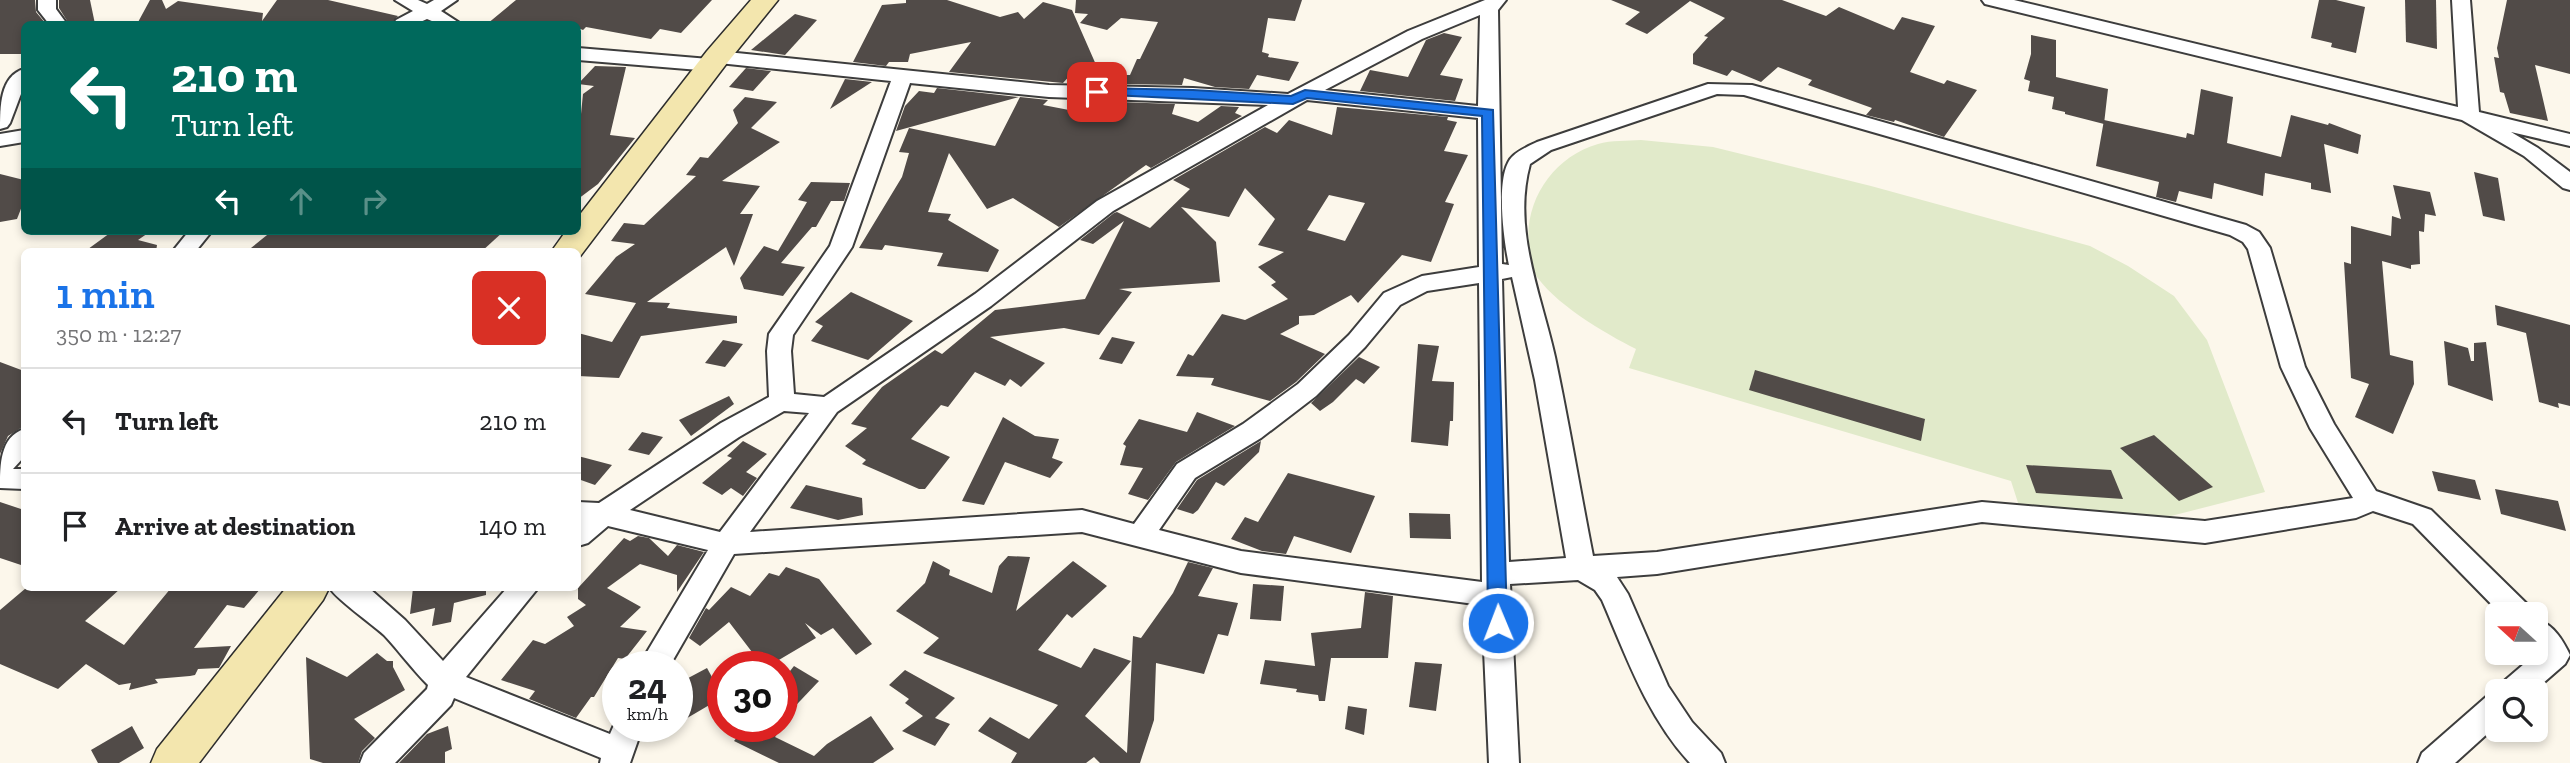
<!DOCTYPE html>
<html lang="en">
<head>
<meta charset="utf-8">
<style>
	body { margin:0; font-family:"Zilla Slab",serif; background:#f2f2f2; color:#202124; height:100vh; display:flex; flex-direction:column; font-size:26px; white-space:nowrap }
	* { box-sizing:border-box; margin:0 }
	p { font-size:23px; color:#757577 }
	.icon { flex:none; width:38px; height:38px; fill:none; stroke:currentColor; stroke-width:2; stroke-linecap:round; stroke-linejoin:round }
	.map { position:relative; flex:1; overflow:hidden }
	.sheet { position:absolute; left:21px; top:248px; width:560px; height:343px; display:flex; flex-direction:column; background:#fff; border-radius:10px; box-shadow:0 4px 10px #0003 }
	.sheet>* { flex:none }
	.banner { position:absolute; left:21px; top:21px; width:560px; height:214px; border-radius:10px; box-shadow:0 4px 10px #0003; background:#00695c; color:#fff; overflow:hidden }
	.needle { width:46px; rotate:291deg }
	.controls { position:absolute; left:2485px; top:602px; display:grid; gap:14px }
	.controls a { display:grid; place-items:center; width:63px; height:63px; border-radius:10px; background:#fff; box-shadow:0 4px 10px #0003; font-size:35px }
	.speed { position:absolute; left:602px; top:651px; display:flex; gap:14px; font-size:35px; font-weight:700; text-align:center }
	.speed>* { display:grid; place-content:center; width:91px; height:91px; border-radius:50%; background:#fff; box-shadow:0 4px 10px #0003; line-height:1 }
	.speed small { font-size:18px; font-weight:400 }
	.speed .limit { border:10px solid #d22; background:#fff; color:#111 }
	.pin { position:absolute; display:grid; place-items:center; width:60px; height:60px; color:#fff; margin:-30px; border-radius:14px; box-shadow:0 4px 10px #0006 }
	.me { position:absolute; width:77px; margin:-38px; rotate:359deg; stroke-linejoin:round; filter:drop-shadow(0 0 5px #0008) }
	.turn { display:flex; align-items:center; gap:24px; height:147px; padding:0 35px; font-size:32px }
	.turn .icon { width:91px; height:91px; stroke-width:2.5 }
	.turn b { display:block; font-size:49px; line-height:60px }
	.lanes { display:flex; align-items:center; height:66px; padding:0 35px; background:#0003; justify-content:center; gap:35px; direction:ltr }
	.lanes .off { opacity:.35 }
	.round { display:grid; place-items:center; flex:none; width:74px; height:74px; border-radius:10px; background:#f2f2f2 }
	.summary { display:flex; align-items:center; justify-content:space-between; height:119px; padding:0 35px }
	h1 { font-size:42px; font-weight:600; line-height:52px; color:#1a73e8 }
	ul { padding:0; list-style:none }
	li { display:flex; align-items:center; gap:21px; height:105px; padding:0 35px; border-top:2px solid #e0e0e0 }
	li div { flex:1 }
	li b { display:block; font-size:26px }
	li em { font-style:normal }
	.map>svg:first-child { display:block }
</style>
</head>
<body>
<div class="map">
<svg width="2570" height="763" viewBox="0 0 2570 763">
	<rect width="100%" height="100%" fill="#fcf7eb"/>
	<!-- pitch -->
	<path fill="#e1eaca" d="M 1641,140 L 1713,147 L 1871,186 L 2090,246 L 2128,266 L 2174,296 L 2207,340 L 2265,492 L 2171,516 L 2020,509 L 2011,481 L 1629,368 L 1636,349 C 1606,334 1551,302 1534,272 C 1531,266 1531,257 1530,251 C 1521,205 1552,157 1598,144 C 1611,140 1628,141 1641,140 Z"/>
	<!-- building -->
	<g fill="#514b48" fill-rule="evenodd">
		<polygon points="0,0 35,0 36,12 46,24 24,24 24,54 0,54"/>
		<polygon points="59,0 90,0 95,24 69,24 59,8"/>
		<polygon points="150,0 162,0 166,9 178,1 263,13 262,21 277,0 328,0 398,16 391,24 137,24"/>
		<polygon points="516,0 712,0 681,33 660,29 651,39 586,27 583,30 578,28 578,24 487,24"/>
		<polygon points="906,0 947,0 1000,17 1018,12 1024,19 1043,2 1072,10 1097,67 1073,72 1063,83 949,72 971,42 910,54 908,62 889,62 886,66 853,62 882,5 906,3"/>
		<polygon points="1076,0 1302,0 1295,21 1268,18 1262,52 1269,54 1268,57 1299,62 1289,81 1257,75 1249,89 1215,87 1184,78 1182,85 1120,84 1121,75 1130,75 1137,59 1140,59 1158,22 1121,18 1107,30 1080,23 1088,14 1075,13"/>
		<polygon points="1611,0 1782,0 1826,16 1839,7 1894,30 1902,17 1935,26 1910,72 1944,84 1947,80 1977,90 1944,137 1895,120 1894,122 1866,115 1872,108 1808,85 1812,80 1778,67 1761,82 1732,70 1727,76 1693,64 1693,54 1708,37 1704,36 1725,18 1690,1 1647,34 1625,24 1640,12"/>
		<polygon points="2319,0 2336,0 2365,7 2356,53 2331,47 2332,43 2311,38"/>
		<polygon points="2405,0 2436,0 2437,49 2406,42"/>
		<polygon points="2507,0 2570,0 2570,74 2535,65 2548,121 2510,113 2504,93 2500,92 2494,57 2499,58 2497,48"/>
		<polygon points="795,14 817,20 785,55 751,50"/>
		<polygon points="1444,33 1462,37 1440,75 1463,79 1455,101 1360,91 1370,70 1408,77 1426,40"/>
		<polygon points="2031,35 2056,40 2056,77 2108,89 2104,124 2065,114 2065,112 2052,109 2054,97 2028,91 2030,81 2024,79 2031,54"/>
		<polygon points="595,66 626,67 610,135 635,138 598,184 578,199 578,126 580,124 583,94 594,86 578,84"/>
		<polygon points="746,68 771,71 753,91 729,87"/>
		<polygon points="845,79 872,82 830,109"/>
		<polygon points="937,88 1019,97 896,131 905,106 919,91 934,93"/>
		<polygon points="2201,89 2233,97 2227,143 2281,157 2291,115 2328,125 2329,123 2361,135 2358,154 2324,144 2331,193 2311,189 2311,183 2265,173 2263,196 2214,183 2212,199 2179,191 2176,202 2156,197 2159,182 2096,166 2104,120 2186,138 2187,133 2194,135"/>
		<polygon points="745,97 777,102 751,128 780,142 722,181 760,186 740,214 753,214 734,266 726,247 647,302 670,303 667,308 737,316 737,323 641,336 619,378 578,376 578,333 612,342 636,303 585,294 616,257 635,244 611,241 624,223 644,225 696,176 686,175 700,157 708,158 738,123 733,110"/>
		<polygon points="1020,97 1048,100 1043,105 1116,119 1118,102 1175,104 1172,114 1198,122 1221,106 1239,107 1235,113 1242,116 1151,168 1146,165 1059,227 1013,198 987,209 949,153 928,212 951,214 948,220 999,250 988,272 937,266 943,253 885,245 882,250 859,248 902,177 909,153 899,152 909,128 995,146"/>
		<path d="M 1337,107 L 1448,117 L 1447,120 L 1457,122 L 1444,151 L 1468,155 L 1445,202 L 1454,204 L 1431,262 L 1402,255 L 1358,303 L 1351,295 L 1314,315 L 1299,316 L 1299,324 L 1280,334 L 1325,354 L 1296,382 L 1270,401 L 1211,385 L 1214,378 L 1176,376 L 1188,354 L 1193,356 L 1222,314 L 1245,320 L 1288,299 L 1271,285 L 1276,282 L 1258,267 L 1284,252 L 1258,245 L 1275,219 L 1245,188 L 1229,217 L 1181,207 L 1216,242 L 1220,282 L 1119,289 L 1132,292 L 1099,335 L 1064,328 L 990,337 L 1045,363 L 1021,387 L 1010,379 L 1005,386 L 975,372 L 948,407 L 941,405 L 911,439 L 950,457 L 925,489 L 919,489 L 862,464 L 866,460 L 845,446 L 867,428 L 851,424 L 882,387 L 935,350 L 942,354 L 995,310 L 1085,299 L 1124,221 L 1093,244 L 1080,240 L 1114,213 L 1117,212 L 1150,228 L 1190,189 L 1173,180 L 1265,127 L 1277,133 L 1289,120 L 1332,135 ZM 1329,195 L 1365,203 L 1345,241 L 1307,230 Z"/>
		<polygon points="2474,172 2498,178 2505,221 2483,216"/>
		<polygon points="0,174 24,180 24,201 17,219 0,222"/>
		<polygon points="811,182 850,183 844,201 831,201 816,227 812,227 781,263 805,267 783,296 744,289 740,278 764,246 778,251 807,202 798,200"/>
		<polygon points="2393,185 2430,192 2436,216 2425,214 2424,232 2419,231 2420,264 2411,265 2411,269 2382,261 2390,355 2413,361 2414,384 2393,434 2355,417 2369,384 2351,378 2344,262 2351,264 2351,226 2391,236 2392,216 2401,219"/>
		<polygon points="119,231 151,231 138,240 157,245 156,252 84,252 110,233 114,234"/>
		<polygon points="272,231 504,231 481,252 246,252"/>
		<polygon points="851,292 913,321 868,360 811,341 823,326 815,322"/>
		<polygon points="2495,305 2570,325 2570,406 2558,403 2559,408 2539,402 2526,333 2497,325"/>
		<polygon points="1112,337 1135,342 1122,364 1099,359"/>
		<polygon points="723,340 743,344 725,367 705,363"/>
		<polygon points="2444,341 2468,348 2471,361 2474,361 2474,343 2486,342 2493,401 2448,385"/>
		<polygon points="1418,344 1439,346 1432,381 1454,382 1453,421 1450,421 1448,446 1411,442"/>
		<polygon points="1359,357 1380,367 1364,384 1356,379 1333,402 1320,411 1311,403"/>
		<polygon points="0,362 24,371 24,426 8,436 0,454"/>
		<polygon points="1755,370 1925,419 1921,441 1749,390"/>
		<polygon points="729,396 734,404 691,436 679,420"/>
		<polygon points="1197,412 1235,426 1176,462 1148,500 1128,494 1143,468 1120,465 1126,446 1123,444 1139,419 1187,432"/>
		<polygon points="1003,417 1035,436 1059,439 1052,458 1063,462 1050,478 1005,462 984,505 962,501"/>
		<polygon points="642,432 663,437 649,455 628,450"/>
		<polygon points="2154,435 2213,487 2179,501 2120,448"/>
		<polygon points="743,441 767,454 746,472 757,478 743,496 731,488 722,495 702,483 732,458 727,456"/>
		<polygon points="1261,441 1259,452 1224,486 1216,482 1198,510 1193,514 1177,509 1197,480"/>
		<polygon points="578,456 612,465 595,485 578,479"/>
		<polygon points="2026,465 2111,470 2123,499 2036,493"/>
		<polygon points="2432,471 2475,480 2481,500 2438,491"/>
		<polygon points="1288,473 1375,496 1351,553 1294,536 1286,554 1262,551 1231,539 1245,517 1258,522"/>
		<polygon points="806,485 862,498 863,515 838,520 790,508"/>
		<polygon points="2495,489 2558,501 2566,531 2501,514"/>
		<polygon points="0,502 24,510 24,566 0,558"/>
		<polygon points="1409,513 1450,514 1451,539 1410,538"/>
		<polygon points="638,536 649,538 668,556 677,545 704,552 677,592 677,575 640,564 607,588 641,607 620,627 647,631 625,659 618,658 594,697 591,697 576,718 529,699 535,691 501,680 533,640 545,644 574,626 567,617 586,605 578,599 578,588 624,538 630,541"/>
		<polygon points="1008,556 1030,557 1016,611 1073,561 1107,586 1072,618 1067,614 1038,650 1081,668 1094,648 1131,661 1085,716 1127,753 1133,636 1141,638 1173,593 1188,562 1213,568 1198,596 1238,603 1228,636 1218,634 1204,674 1156,663 1154,720 1140,763 1100,763 1094,757 1086,763 1011,763 1017,753 978,731 990,717 1029,739 1058,705 923,653 939,638 896,611 925,583 933,561 950,570 949,575 992,593 999,566"/>
		<polygon points="786,567 819,579 872,644 856,655 833,628 821,635 805,623 816,638 767,667 732,667 752,652 729,622 700,646 689,638 706,608 709,610 731,587 750,596 769,573 779,576"/>
		<polygon points="1253,584 1284,586 1281,621 1250,619"/>
		<polygon points="26,588 121,588 85,621 124,645 171,588 261,588 244,608 227,605 194,648 231,646 219,668 198,669 195,675 190,676 155,679 158,683 129,690 131,683 119,685 86,664 58,689 0,664 0,610"/>
		<polygon points="413,588 486,588 486,595 454,603 451,622 432,626 435,608 410,614"/>
		<polygon points="1365,592 1393,596 1388,658 1331,658 1325,701 1319,701 1318,695 1296,692 1297,689 1260,684 1265,660 1315,666 1311,633 1361,628"/>
		<polygon points="377,653 387,661 393,661 393,667 405,690 354,719 375,738 362,751 358,763 323,763 310,759 306,657 347,677"/>
		<polygon points="1415,662 1442,664 1436,711 1409,707"/>
		<polygon points="794,666 819,681 782,720 782,681"/>
		<polygon points="707,668 723,697 677,724 677,684"/>
		<polygon points="905,670 955,698 935,718 950,724 935,746 902,731 923,716 905,703 909,699 889,685"/>
		<polygon points="1348,706 1367,709 1364,735 1345,729"/>
		<polygon points="871,716 894,749 873,763 779,763 734,741 746,726 783,726 775,737 814,756 827,744"/>
		<polygon points="132,726 144,748 119,763 98,763 91,750"/>
		<polygon points="448,726 452,749 445,752 445,763 399,763 427,734"/>
	</g>
	<g fill="none" stroke-linecap="round" stroke-linejoin="round">
		<defs>
			<g id="street">
				<polygon points="38,0 56,0 56,9 67,24 49,24 38,10"/>
				<polygon points="395,0 418,0 427,4 434,0 457,0 441,11 461,24 439,24 427,19 416,24 394,24 396,20 413,11"/>
				<path d="M 1485,0 L 1506,0 L 1498,10 L 1502,264 L 1509,265 C 1504,242 1494,173 1513,156 C 1519,150 1529,146 1537,142 L 1708,84 L 1752,85 L 2246,225 L 2259,232 L 2270,248 L 2305,367 L 2334,424 L 2376,491 L 2431,510 L 2529,606 L 2533,614 L 2501,614 L 2413,524 L 2373,511 L 2356,518 L 2205,543 L 1982,522 L 1657,574 L 1617,577 L 1628,594 L 1668,686 L 1692,722 L 1721,753 L 1725,763 L 1690,763 C 1647,716 1627,658 1602,600 L 1595,590 L 1578,580 L 1510,584 L 1519,763 L 1489,763 L 1482,605 L 1241,573 L 1082,532 L 734,554 L 669,667 L 638,667 L 708,550 L 608,526 L 588,543 L 578,546 L 578,502 L 599,503 L 721,423 L 769,397 L 767,351 L 769,334 L 830,246 L 891,81 L 719,63 L 718,69 L 711,71 L 578,60 L 578,48 L 709,59 L 710,53 L 717,51 L 1049,85 L 1193,88 L 1288,94 L 1408,31 ZM 1480,15 L 1478,106 L 1325,90 L 1422,39 ZM 910,83 L 1049,97 L 1268,105 L 1097,201 L 975,294 L 824,397 L 794,394 L 791,351 L 793,335 L 852,247 ZM 1717,94 L 1744,95 L 2230,235 L 2243,242 L 2248,249 L 2281,367 L 2310,428 L 2353,498 L 2205,521 L 1982,502 L 1657,552 L 1593,556 C 1580,490 1569,423 1555,357 C 1541,294 1512,229 1530,164 L 1551,150 ZM 1307,100 L 1478,118 L 1479,267 L 1422,276 L 1384,293 L 1349,335 L 1298,384 L 1243,424 L 1177,464 L 1134,524 L 1082,510 L 750,532 L 837,412 L 991,306 L 1113,211 ZM 1512,277 L 1535,380 L 1566,558 L 1509,562 L 1502,279 ZM 1479,283 L 1482,582 L 1241,551 L 1159,530 L 1195,478 L 1261,438 L 1316,396 L 1365,347 L 1400,305 L 1427,291 ZM 784,411 L 809,413 L 720,532 L 630,510 L 739,437 Z"/>
				<polygon points="1982,0 2014,0 2458,107 2452,0 2470,0 2479,112 2570,134 2570,146 2511,132 2538,148 2570,172 2570,190 2563,188 2524,156 2462,120 1985,4"/>
				<path d="M 24,69 L 24,86 L 10,123 L 7,127 L 0,129 C 0,107 0,76 24,69 Z"/>
				<polygon points="24,130 24,142 0,146 0,134"/>
				<polygon points="189,231 212,231 195,252 172,252"/>
				<path d="M 24,429 L 24,457 L 13,469 L 24,469 L 24,489 L 0,488 C 0,465 0,437 24,429 Z"/>
				<path d="M 330,588 L 370,589 L 405,620 L 443,661 L 507,588 L 538,588 L 466,677 L 610,734 L 618,716 L 618,726 L 643,726 L 630,763 L 600,763 L 601,758 L 454,698 L 451,705 L 395,763 L 360,763 L 364,753 L 427,689 L 428,685 C 412,669 399,651 384,635 C 371,623 336,599 330,588 Z"/>
				<path d="M 2536,619 C 2554,625 2562,639 2570,655 L 2565,664 L 2534,691 L 2498,691 L 2503,682 L 2538,652 L 2536,650 Z"/>
				<polygon points="2497,693 2497,725 2455,763 2418,763 2422,753 2486,697"/>
			</g>
			<g id="secondary">
				<polygon points="751,0 778,0 727,63 578,259 578,252 551,252 566,231 578,231 578,217 707,51"/>
				<polygon points="286,588 329,588 323,600 199,763 151,763 157,749"/>
			</g>
		</defs>
		<!-- street casing -->
		<use href="#street" stroke="#3d3d3d" stroke-width="4"/>
		<!-- secondary casing -->
		<use href="#secondary" stroke="#2c2c2c" stroke-width="3"/>
		<!-- street -->
		<use href="#street" fill="#fff" fill-rule="evenodd"/>
		<!-- secondary -->
		<use href="#secondary" fill="#f3e6ae" fill-rule="evenodd"/>
	</g>
	<!-- route -->
	<polygon fill="#1a73e8" stroke="#114b97" stroke-width="2" points="1097,88 1193,90 1291,96 1305,90 1493,110 1507,623 1504,629 1498,631 1491,629 1488,623 1482,116 1307,98 1293,104 1092,94 1090,92"/>
</svg>
<div class="controls">
<a><svg class="needle" viewBox="-14 -14 28 28"><path d="M0-13l5 13h-10z" fill="#e53935"/><path d="M0 13l5-13h-10z" fill="#757577"/></svg></a>
<a><svg class="icon" aria-label="search" viewBox="0 0 24 24"><circle cx="10" cy="10" r="6"/><path d="M15 15l6 6"/></svg></a>
</div>
<div class="speed"><div>24<small>km/h</small></div><div class="limit">30</div></div>
<div class="pin" style="left:1097px;top:92px;background:#d93025"><svg class="icon" aria-label="arrive" viewBox="0 0 24 24"><path d="M6 21V4h12l-3 4 3 4H6"/></svg></div>
<svg class="me" style="left:1498px;top:623px" viewBox="-20 -20 40 40"><circle r="17" fill="#1a73e8" stroke="#fff" stroke-width="3"/><path d="M0-11L8 9 0 5-8 9z" fill="#fff"/></svg>
<div class="banner">
<div class="turn"><svg class="icon" aria-label="left" viewBox="0 0 24 24"><path d="M17 20v-9H6M10 6l-5 5 5 5"/></svg><div><b>210 m</b>Turn left</div></div>
<div class="lanes"><svg class="icon" aria-label="left" viewBox="0 0 24 24"><path d="M17 20v-9H6M10 6l-5 5 5 5"/></svg><svg class="icon off" aria-label="ahead" viewBox="0 0 24 24"><path d="M12 20V5M6 11l6-6 6 6"/></svg><svg class="icon off" aria-label="right" viewBox="0 0 24 24"><path d="M7 20v-9h11M14 6l5 5-5 5"/></svg></div>
</div>
<section class="sheet">
<div class="summary"><div><h1>1 min</h1><p>350 m · 12:27</p></div><a class="round" style="background:#d93025;color:#fff"><svg class="icon" aria-label="close" viewBox="0 0 24 24"><path d="M6 6l12 12M18 6L6 18"/></svg></a></div>
<ul>
<li><svg class="icon" aria-label="left" viewBox="0 0 24 24"><path d="M17 20v-9H6M10 6l-5 5 5 5"/></svg><div><b>Turn left</b></div><em>210 m</em></li>
<li><svg class="icon" aria-label="arrive" viewBox="0 0 24 24"><path d="M6 21V4h12l-3 4 3 4H6"/></svg><div><b>Arrive at destination</b></div><em>140 m</em></li>
</ul>
</section>
</div>
</body>
</html>
